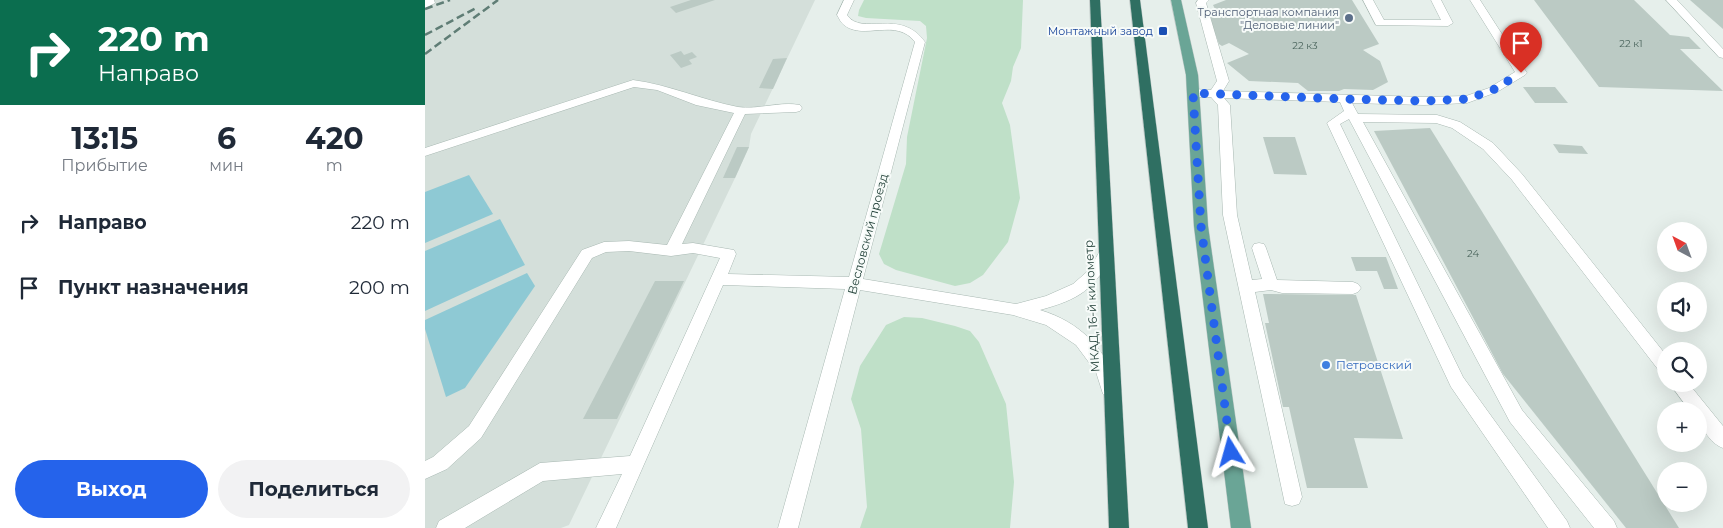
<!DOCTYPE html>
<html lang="ru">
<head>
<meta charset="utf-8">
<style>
	body { margin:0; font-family:Montserrat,sans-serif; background:#f2f2f3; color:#1f2937; height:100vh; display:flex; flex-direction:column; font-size:19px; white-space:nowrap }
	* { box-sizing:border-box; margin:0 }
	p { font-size:16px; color:#747a83 }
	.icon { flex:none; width:28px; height:28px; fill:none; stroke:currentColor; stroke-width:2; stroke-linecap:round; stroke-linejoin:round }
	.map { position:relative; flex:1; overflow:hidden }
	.details { display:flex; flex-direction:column; background:#fff; width:425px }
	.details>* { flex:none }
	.top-card { background:#0b6e4f; color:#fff; overflow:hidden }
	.needle { width:32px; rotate:319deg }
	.controls { position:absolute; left:1232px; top:222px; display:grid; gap:10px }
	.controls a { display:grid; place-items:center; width:50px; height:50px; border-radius:50%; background:#fff; box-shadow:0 5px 20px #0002; font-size:25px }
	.pin { position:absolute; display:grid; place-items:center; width:42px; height:42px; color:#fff; margin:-51px -21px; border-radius:50% 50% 50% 0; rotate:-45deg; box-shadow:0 0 5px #0007 }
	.pin .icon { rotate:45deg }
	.me { position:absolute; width:55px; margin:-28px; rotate:352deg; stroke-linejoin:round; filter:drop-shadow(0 0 4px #0008) }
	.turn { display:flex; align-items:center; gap:18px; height:105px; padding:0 15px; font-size:22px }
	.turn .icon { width:65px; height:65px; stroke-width:2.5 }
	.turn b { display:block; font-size:35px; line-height:42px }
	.eta { display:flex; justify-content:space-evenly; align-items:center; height:85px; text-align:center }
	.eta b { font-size:30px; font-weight:700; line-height:35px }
	.action { display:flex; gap:10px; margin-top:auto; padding:10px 15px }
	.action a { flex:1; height:58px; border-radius:30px; background:#2563eb; color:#fff; font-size:20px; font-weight:700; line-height:58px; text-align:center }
	.action a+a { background:#f2f2f3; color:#1f2937 }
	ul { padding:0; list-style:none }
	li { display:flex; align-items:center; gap:15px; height:65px; padding:0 15px }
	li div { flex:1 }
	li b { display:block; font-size:19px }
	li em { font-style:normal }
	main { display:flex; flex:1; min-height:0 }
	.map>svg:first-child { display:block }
</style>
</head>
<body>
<main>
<section class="details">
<div class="top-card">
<div class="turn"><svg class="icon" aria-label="right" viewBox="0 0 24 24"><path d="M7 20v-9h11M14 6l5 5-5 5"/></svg><div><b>220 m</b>Направо</div></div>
</div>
<div class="eta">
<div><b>13:15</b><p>Прибытие</p></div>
<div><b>6</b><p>мин</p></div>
<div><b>420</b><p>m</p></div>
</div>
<ul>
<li><svg class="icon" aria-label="right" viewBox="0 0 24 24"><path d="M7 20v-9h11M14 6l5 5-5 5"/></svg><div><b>Направо</b></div><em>220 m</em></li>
<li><svg class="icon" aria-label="arrive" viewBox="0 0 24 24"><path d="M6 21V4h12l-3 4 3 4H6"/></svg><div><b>Пункт назначения</b></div><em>200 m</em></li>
</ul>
<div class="action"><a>Выход</a><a>Поделиться</a></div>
</section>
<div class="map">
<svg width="1298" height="528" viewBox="0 0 1298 528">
	<rect width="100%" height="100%" fill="#e6efeb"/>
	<!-- built -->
	<polygon fill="#d4dfda" points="0,0 390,0 326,134 324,147 310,178 144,525 136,528 0,528"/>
	<!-- green -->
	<g fill="#bfe0c8">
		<polygon points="439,0 598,0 596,48 588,67 586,81 577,103 585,125 595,198 583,242 558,275 545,283 530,286 471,270 459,264 454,254 481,164 482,137 502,38 501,26 495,21 441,18 433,16 434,10"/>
		<polygon points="479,317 497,318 530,326 545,331 554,342 581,404 589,482 585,528 435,528 442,507 436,429 426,399 435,366 461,325"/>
	</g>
	<!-- water -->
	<g fill="#8ec9d4">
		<polygon points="44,175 68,214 0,243 0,192"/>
		<polygon points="75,219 100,265 0,311 0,251"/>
		<polygon points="102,273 110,286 40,388 21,397 0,329 0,320"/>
	</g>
	<!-- building -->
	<g fill="#bbcac4">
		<polygon points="266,0 290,0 251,13 245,7"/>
		<polygon points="801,0 927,0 954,44 938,50 955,61 963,82 948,90 919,89 914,91 883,91 873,83 824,81 802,63 824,54 804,43 797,46 794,44 784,17 792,13 788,5"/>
		<polygon points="1109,0 1209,0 1245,35 1264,37 1276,49 1255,49 1298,91 1174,87"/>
		<polygon points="1265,0 1298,0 1298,29"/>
		<polygon points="256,51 259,55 267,52 272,57 264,60 267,64 256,68 245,55"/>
		<polygon points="362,58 348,89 334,88 348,59"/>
		<polygon points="1098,87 1130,87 1143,103 1110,103"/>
		<polygon points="1005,128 1254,528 1201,528 1078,374 949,131"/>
		<polygon points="838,137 870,137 882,175 849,174"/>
		<polygon points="1128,144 1157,146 1163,154 1134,153"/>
		<polygon points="312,147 324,147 310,178 298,178"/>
		<polygon points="926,257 961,257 973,289 959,289 952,271 931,271"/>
		<polygon points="230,281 259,281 192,419 158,419"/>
		<polygon points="838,294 931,295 978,439 929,438 943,488 882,488 864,407 858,407 840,323 844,323"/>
	</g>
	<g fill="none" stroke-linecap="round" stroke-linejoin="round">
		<defs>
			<g id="minor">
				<polygon points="0,0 9,0 10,3 0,8"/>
				<path d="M 419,0 L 429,0 L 422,15 C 437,37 475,7 500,42 L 438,279 L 591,304 L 621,296 L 648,284 L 664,270 L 676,249 L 681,248 L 686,249 L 688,253 C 669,290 655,299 615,310 C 655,322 682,349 693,389 L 690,394 L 684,396 L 678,394 L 671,372 L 651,345 L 621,325 L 588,315 L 435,290 L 373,528 L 353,528 L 420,289 L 298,285 L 191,528 L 171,528 L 197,474 L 118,481 L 40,528 L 11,528 L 14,521 L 115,463 L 205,456 L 295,258 L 268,253 L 246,256 L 204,251 L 181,252 L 167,258 L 56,438 L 22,469 L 0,479 L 0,461 L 8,457 L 44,426 L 157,250 L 179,242 L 204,241 L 242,245 L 309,113 L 271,105 L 232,90 L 209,87 L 0,156 L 0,148 L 208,80 C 245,85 277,100 313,107 C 333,110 355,101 375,105 L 377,108 L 375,111 L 371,112 L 320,114 L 257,244 L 268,243 L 309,250 L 311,254 L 303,274 L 424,277 L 490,42 C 471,17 439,41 419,25 C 416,23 414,18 412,15 Z"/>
				<polygon points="773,0 784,0 781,3 804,81 798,91 999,97 1041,96 1064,88 1090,72 1045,0 1055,0 1102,73 1100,75 1072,92 1042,103 999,105 927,103 933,114 1012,115 1035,122 1068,143 1097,174 1241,355 1241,374 1235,372 1087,180 1058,149 1027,128 1011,123 938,122 1097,410 1189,521 1192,528 1169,528 1085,422 924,119 915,124 1038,377 1142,521 1145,528 1123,528 1026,387 902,123 919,111 915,102 799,98 805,105 812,215 827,280 837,279 827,248 829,244 834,243 839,244 841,248 852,280 928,282 933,284 936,288 933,292 928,294 857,293 846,290 830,292 877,497 874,504 867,506 860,504 798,215 793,105 786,97 768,97 762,93 768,89 786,90 792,81 771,3"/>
				<polygon points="938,0 948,0 959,20 1016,20 1006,0 1016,0 1028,23 1023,26 951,25"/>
				<polygon points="1241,0 1252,0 1298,49 1298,58 1294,57"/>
				<path d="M 1245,384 L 1264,384 L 1298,426 L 1298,448 C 1284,443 1274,425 1274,411 L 1265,411 Z"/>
			</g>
			<polygon id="major" points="746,0 756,0 773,75 783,226 826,528 806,528 769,226 761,75"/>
			<g id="highway">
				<polygon points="665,0 675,0 704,528 684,528"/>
				<polygon points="705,0 715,0 783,528 763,528"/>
			</g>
		</defs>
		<!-- minor casing -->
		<use href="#minor" stroke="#a8b8b2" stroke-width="1"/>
		<!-- major casing -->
		<use href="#major" stroke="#c2cac8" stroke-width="1"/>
		<!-- highway casing -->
		<use href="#highway" stroke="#c2cac8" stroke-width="1"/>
		<!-- minor -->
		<use href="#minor" fill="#fff" fill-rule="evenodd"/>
		<!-- major -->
		<use href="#major" fill="#6aa596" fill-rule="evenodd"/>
		<!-- highway -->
		<use href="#highway" fill="#2f6f62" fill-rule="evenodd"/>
		<!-- rail -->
		<g stroke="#5f7d75" stroke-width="2.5" stroke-dasharray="8 4" stroke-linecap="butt">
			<polyline points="0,9 25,0"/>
			<polyline points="0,35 53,7"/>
			<polyline points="0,54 73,0"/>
		</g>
	</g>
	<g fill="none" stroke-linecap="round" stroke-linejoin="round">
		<!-- route -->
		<polyline stroke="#2563eb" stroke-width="9" stroke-dasharray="0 16.2" points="806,452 776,226 768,93 919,99 999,101 1042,99 1068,90 1096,73"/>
	</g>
	<!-- markers -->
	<circle fill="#5c6f8a" stroke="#f7fbf9" stroke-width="2" cx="924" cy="18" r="5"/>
	<rect fill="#1a4fb4" stroke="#f7fbf9" stroke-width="2" x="733" y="26" width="10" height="10" rx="2.5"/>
	<circle fill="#3f7fe0" stroke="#f7fbf9" stroke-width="2" cx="901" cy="365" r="5"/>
	<g text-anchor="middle" stroke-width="4" stroke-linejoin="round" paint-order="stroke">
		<!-- number labels -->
		<g font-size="10" fill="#4a645c">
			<text x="1206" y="47">22 к1</text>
			<text x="880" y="49">22 к3</text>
			<text x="1048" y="257">24</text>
		</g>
		<!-- far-service labels -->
		<g font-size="11" fill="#4e5e75" stroke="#f7fbf9" text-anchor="end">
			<text x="914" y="16">Транспортная компания<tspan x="914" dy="13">"Деловые линии"</tspan></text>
		</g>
		<!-- far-transit labels -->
		<g font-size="11" fill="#164399" stroke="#f7fbf9" text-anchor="end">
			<text x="728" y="35">Монтажный завод</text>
		</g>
		<!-- street labels -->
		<g font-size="12" fill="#24423a" stroke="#f7fbf9">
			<text transform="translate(443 234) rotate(-75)" y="4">Весловский проезд</text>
			<text transform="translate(667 306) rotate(-93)" y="4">МКАД, 16-й километр</text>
		</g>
		<!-- shop labels -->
		<g font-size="12" fill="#366cbe" stroke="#f7fbf9" text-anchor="start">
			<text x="911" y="369">Петровский</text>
		</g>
	</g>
</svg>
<div class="controls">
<a><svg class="needle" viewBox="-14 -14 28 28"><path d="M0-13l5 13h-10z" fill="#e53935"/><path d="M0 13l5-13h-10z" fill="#747a83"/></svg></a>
<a><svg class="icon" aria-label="sound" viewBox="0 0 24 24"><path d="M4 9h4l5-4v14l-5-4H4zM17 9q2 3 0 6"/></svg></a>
<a><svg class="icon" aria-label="search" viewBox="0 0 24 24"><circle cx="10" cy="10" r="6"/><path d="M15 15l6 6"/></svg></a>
<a>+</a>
<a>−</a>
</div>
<div class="pin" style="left:1096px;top:73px;background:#d93025"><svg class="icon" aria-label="arrive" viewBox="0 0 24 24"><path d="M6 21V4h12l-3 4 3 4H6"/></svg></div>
<svg class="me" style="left:806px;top:452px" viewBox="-20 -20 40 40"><path d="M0-17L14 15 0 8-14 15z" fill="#2563eb" stroke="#fff" stroke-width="4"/></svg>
</div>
</main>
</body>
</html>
